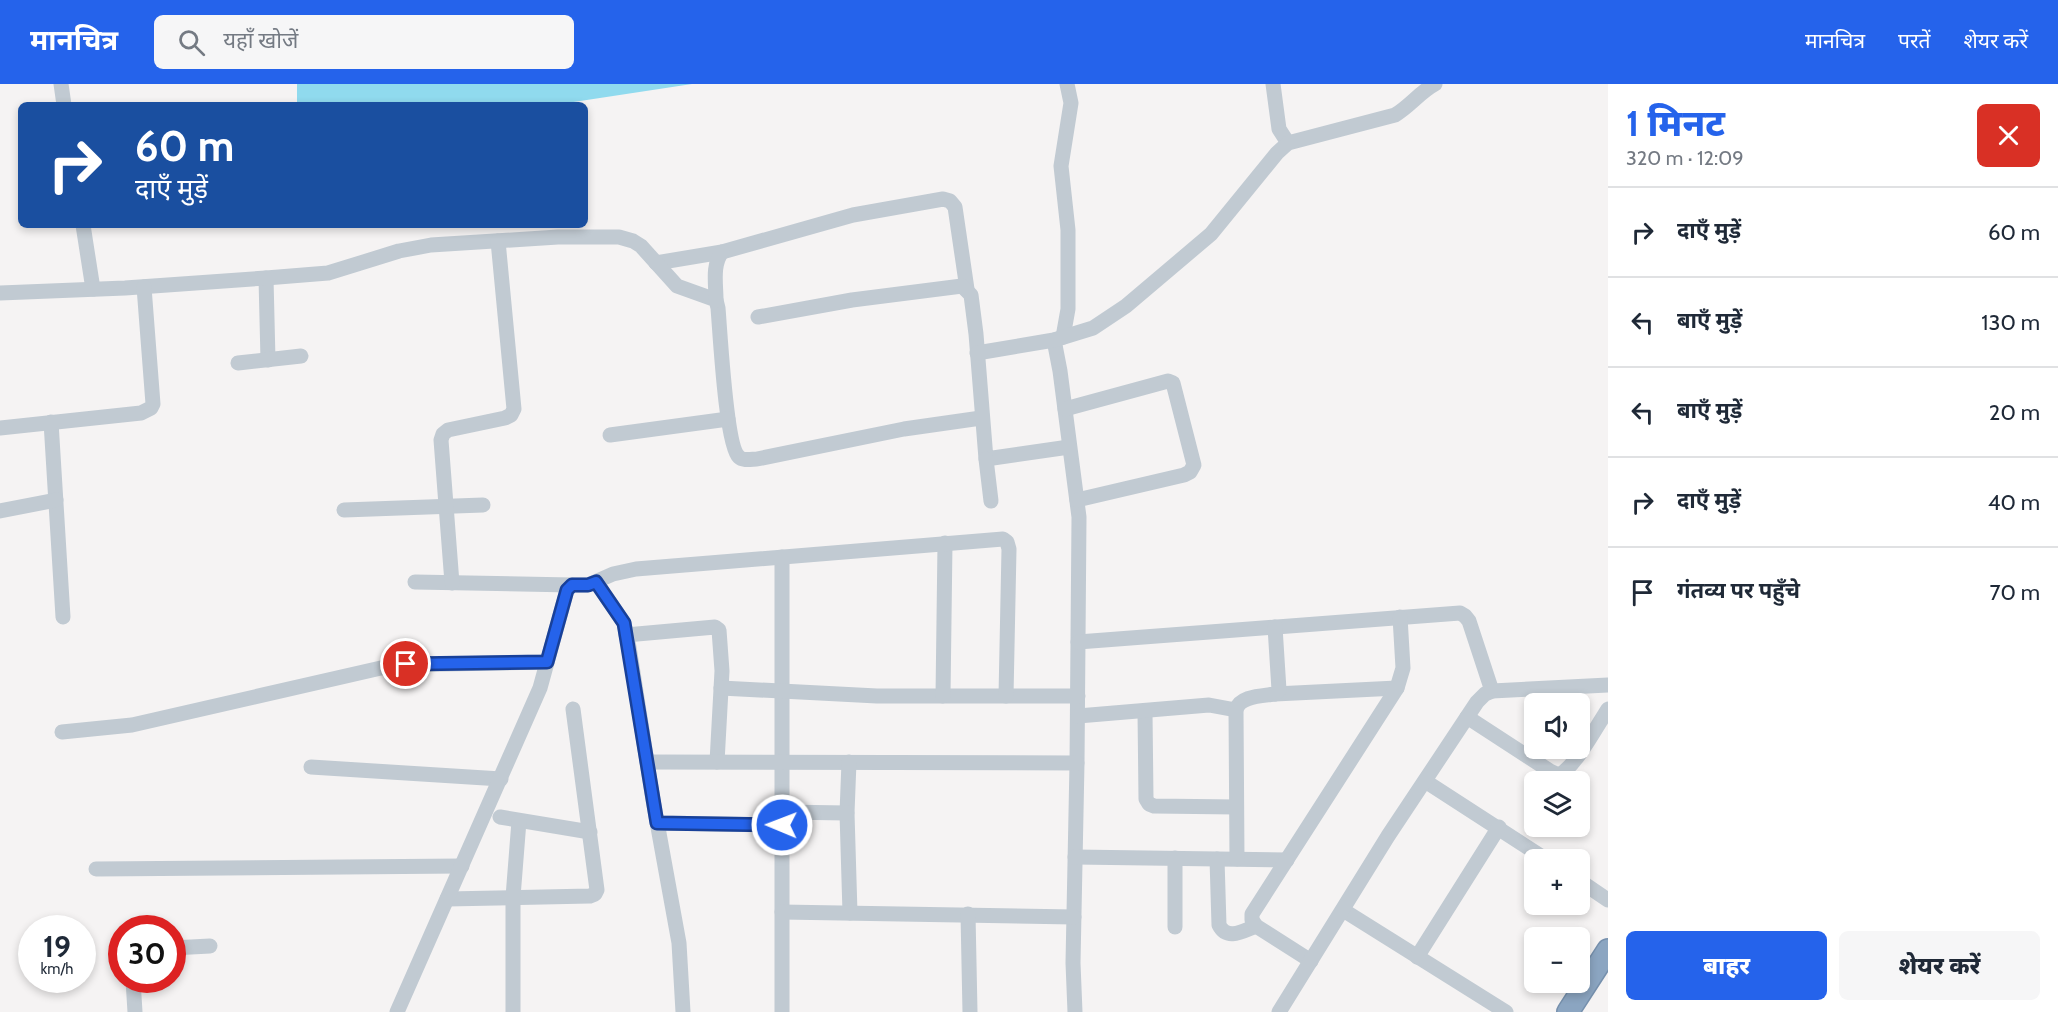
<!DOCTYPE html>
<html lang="hi">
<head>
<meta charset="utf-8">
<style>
	body { margin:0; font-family:Cabin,"Noto Sans Devanagari",sans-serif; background:#f6f6f7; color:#1f2937; height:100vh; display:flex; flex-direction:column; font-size:22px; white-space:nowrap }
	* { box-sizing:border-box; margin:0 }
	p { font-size:20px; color:#747a83 }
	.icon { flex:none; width:33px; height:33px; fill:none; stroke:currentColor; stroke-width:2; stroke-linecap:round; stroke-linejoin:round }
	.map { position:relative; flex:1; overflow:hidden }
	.sheet { display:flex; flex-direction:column; background:#fff; width:450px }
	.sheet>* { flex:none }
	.guide { position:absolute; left:18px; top:18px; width:570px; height:126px; border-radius:9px; box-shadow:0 3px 9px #0003; background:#1a4fa0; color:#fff; overflow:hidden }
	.controls { position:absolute; left:1524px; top:609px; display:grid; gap:12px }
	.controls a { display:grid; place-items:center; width:66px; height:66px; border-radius:9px; background:#fff; box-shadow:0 3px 9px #0003; font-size:30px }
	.speed { position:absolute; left:18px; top:831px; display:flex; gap:12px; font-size:30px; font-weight:700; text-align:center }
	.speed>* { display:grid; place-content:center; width:78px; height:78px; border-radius:50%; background:#fff; box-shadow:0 3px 9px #0003; line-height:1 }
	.speed small { font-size:15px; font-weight:400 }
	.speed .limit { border:9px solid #d22; background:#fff; color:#111 }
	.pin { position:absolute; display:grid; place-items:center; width:51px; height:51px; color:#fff; margin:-26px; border:3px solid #fff; border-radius:50%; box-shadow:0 2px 6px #0007 }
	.me { position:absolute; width:66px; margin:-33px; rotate:271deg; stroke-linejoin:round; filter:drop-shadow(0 0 4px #0008) }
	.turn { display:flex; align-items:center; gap:21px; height:126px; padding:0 18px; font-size:27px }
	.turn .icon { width:78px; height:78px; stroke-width:2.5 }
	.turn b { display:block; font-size:42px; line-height:51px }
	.round { display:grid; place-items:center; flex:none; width:63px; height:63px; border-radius:9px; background:#f6f6f7 }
	.overview { display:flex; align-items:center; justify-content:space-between; height:102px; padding:0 18px }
	h1 { font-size:36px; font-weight:800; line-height:45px; color:#2563eb }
	.action { display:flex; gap:12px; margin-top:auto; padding:12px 18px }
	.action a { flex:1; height:69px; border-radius:9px; background:#2563eb; color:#fff; font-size:24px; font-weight:800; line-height:69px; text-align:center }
	.action a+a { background:#f6f6f7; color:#1f2937 }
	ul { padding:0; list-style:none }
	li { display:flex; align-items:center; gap:18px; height:90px; padding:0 18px; border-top:2px solid #e0e1e3 }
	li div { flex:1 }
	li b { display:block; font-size:22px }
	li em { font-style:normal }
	header { display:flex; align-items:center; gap:36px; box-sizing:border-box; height:84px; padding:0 30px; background:#2563eb; color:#fff }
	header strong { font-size:28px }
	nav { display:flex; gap:33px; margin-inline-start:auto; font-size:21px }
	.search { width:420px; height:54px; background:#f6f6f7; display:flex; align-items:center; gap:15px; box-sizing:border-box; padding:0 21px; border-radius:9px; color:#747a83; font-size:22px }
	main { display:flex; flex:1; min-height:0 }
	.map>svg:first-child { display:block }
</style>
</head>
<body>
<header>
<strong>मानचित्र</strong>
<div class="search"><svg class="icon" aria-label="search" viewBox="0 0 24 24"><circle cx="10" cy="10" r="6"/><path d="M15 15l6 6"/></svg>यहाँ खोजें</div>
<nav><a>मानचित्र</a><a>परतें</a><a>शेयर करें</a></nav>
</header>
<main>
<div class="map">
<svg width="1608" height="928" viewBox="0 0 1608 928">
	<rect width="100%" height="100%" fill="#f5f3f3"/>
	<!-- water -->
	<polygon fill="#90daee" points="297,0 692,0 567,19 539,21 297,21"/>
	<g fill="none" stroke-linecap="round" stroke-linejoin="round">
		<defs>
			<polyline id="highway" points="1568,928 1608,866"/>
		</defs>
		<!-- highway casing -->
		<use href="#highway" stroke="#7690ad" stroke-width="24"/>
		<!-- minor -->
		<g stroke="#c1cad2" stroke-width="15">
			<polyline points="61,0 64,21"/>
			<polyline points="1273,0 1279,45 1288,59"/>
			<polyline points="83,141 93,205"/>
			<polyline points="656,179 722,168 853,131 943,115 950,117 955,123 967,205"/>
			<polyline points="266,194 268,276"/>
			<path d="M 0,209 L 125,204 L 266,194 L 328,189 L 399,167 L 431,161 L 558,153 L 619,153 L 633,157 L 641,162 L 677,202 L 716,216 L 718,224 C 720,247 726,362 739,373 C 743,377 752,375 757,375 L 904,345 L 981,334"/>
			<path d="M 716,216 C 716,200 712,181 722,168"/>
			<polyline points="758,233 852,216 962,202 971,211 976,250 986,375 1069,363"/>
			<polyline points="1063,253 1068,225 1068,146 1061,82 1071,19 1067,0"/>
			<polyline points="1054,256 1060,287 1079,433 1077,679 1073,879 1075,928"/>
			<path d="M 977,269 L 1054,256 L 1093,244 L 1126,222 L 1211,150 L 1277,69 L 1288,59 L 1395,31 C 1410,22 1420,8 1435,0"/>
			<polyline points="238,279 301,272"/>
			<polyline points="1065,325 1168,297 1173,299 1194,381 1190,388 1184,391 1077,416"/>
			<polyline points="51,338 63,533"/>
			<polyline points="0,344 141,329 151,324 153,320 144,203"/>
			<polyline points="610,351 728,335"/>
			<polyline points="986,375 991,417"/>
			<polyline points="344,426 483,421"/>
			<polyline points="0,427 56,416"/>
			<polyline points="782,473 782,928"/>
			<polyline points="415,498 572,501"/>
			<polyline points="596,498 624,539 629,563 653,716 679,859 683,928"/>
			<polyline points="452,499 441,356 443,350 448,346 505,334 511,331 514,325 498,157"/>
			<polyline points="626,551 715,543 719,546 722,587 717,678"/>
			<polyline points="1078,558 1460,529 1465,532 1469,537 1492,607"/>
			<polyline points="721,604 877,612 1078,612"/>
			<polyline points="1275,610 1397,604"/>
			<polyline points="943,612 945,459"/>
			<polyline points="1145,628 1146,715 1149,720 1154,722 1236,723"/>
			<polyline points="1078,632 1209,621 1236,626"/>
			<path d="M 1467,633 L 1550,687 L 1559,691 C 1575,683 1597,642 1608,625"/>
			<polyline points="62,648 132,641 394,581 547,578"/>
			<polyline points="647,678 1077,679"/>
			<polyline points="849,678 847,729 850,829"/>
			<polyline points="311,683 501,695"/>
			<polyline points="1425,697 1547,776"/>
			<polyline points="782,728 847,729"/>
			<polyline points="500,733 590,748"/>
			<polyline points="658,739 782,741"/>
			<polyline points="1075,773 1287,776"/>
			<polyline points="1175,774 1175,843"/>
			<path d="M 1217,775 L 1219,841 C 1227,857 1243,847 1256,842"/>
			<path d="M 1237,775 L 1236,626 C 1239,612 1262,612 1275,610 L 1279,606 L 1275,543"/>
			<polyline points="96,785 462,782"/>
			<polyline points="1580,797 1608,816"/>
			<polyline points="447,815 590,812 595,810 597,806 573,625"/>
			<polyline points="1343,826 1506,928"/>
			<polyline points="782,828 1074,833"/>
			<polyline points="968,830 970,928"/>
			<polyline points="172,864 210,862"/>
			<polyline points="1417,873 1499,743"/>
			<polyline points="1311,877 1256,842 1252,836 1252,830 1397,604 1403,584 1400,533"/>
			<polyline points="133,896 135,928"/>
			<polyline points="397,928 540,604 567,506 572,501 588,501 613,490 636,485 1003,455 1007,458 1009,465 1006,612"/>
			<polyline points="513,928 513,813 519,737"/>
			<polyline points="1279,928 1388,752 1477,618 1485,610 1492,607 1608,601"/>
		</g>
		<!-- highway -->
		<use href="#highway" stroke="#8ba5c1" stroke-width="21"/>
	</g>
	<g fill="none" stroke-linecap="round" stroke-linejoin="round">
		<defs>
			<polyline id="route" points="406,580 547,578 567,506 572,501 588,501 596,498 624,539 657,739 782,741"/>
		</defs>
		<!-- route casing -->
		<use href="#route" stroke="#184099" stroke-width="15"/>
		<!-- route -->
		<use href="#route" stroke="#2563eb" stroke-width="10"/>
	</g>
</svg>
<div class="controls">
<a><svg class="icon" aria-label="sound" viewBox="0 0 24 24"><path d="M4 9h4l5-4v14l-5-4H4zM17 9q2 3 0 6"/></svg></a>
<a><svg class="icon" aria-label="layers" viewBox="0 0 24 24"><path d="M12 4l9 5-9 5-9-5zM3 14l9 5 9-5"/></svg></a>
<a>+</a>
<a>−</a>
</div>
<div class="speed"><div>19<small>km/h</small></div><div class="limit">30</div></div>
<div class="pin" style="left:406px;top:580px;background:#d93025"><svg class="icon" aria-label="arrive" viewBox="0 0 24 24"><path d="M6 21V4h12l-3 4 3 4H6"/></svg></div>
<svg class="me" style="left:782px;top:741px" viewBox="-20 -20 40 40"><circle r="17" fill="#2563eb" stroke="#fff" stroke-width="3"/><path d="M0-11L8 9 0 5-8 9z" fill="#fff"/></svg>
<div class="guide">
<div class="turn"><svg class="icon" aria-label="right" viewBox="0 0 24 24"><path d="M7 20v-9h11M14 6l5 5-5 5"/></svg><div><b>60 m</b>दाएँ मुड़ें</div></div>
</div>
</div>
<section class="sheet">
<div class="overview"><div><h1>1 मिनट</h1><p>320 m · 12:09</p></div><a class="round" style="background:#d93025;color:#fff"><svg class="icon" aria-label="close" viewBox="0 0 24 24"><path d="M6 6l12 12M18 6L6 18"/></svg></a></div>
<ul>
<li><svg class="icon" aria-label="right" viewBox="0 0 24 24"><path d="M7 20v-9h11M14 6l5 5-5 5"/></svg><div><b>दाएँ मुड़ें</b></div><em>60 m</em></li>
<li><svg class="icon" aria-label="left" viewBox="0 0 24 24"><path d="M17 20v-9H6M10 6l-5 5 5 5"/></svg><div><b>बाएँ मुड़ें</b></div><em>130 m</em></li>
<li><svg class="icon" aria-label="left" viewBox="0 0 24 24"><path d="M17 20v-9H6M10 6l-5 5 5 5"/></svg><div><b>बाएँ मुड़ें</b></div><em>20 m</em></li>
<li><svg class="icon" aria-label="right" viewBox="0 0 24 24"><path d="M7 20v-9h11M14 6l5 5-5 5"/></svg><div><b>दाएँ मुड़ें</b></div><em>40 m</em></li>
<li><svg class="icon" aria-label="arrive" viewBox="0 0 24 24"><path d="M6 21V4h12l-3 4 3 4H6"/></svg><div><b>गंतव्य पर पहुँचे</b></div><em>70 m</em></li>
</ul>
<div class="action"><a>बाहर</a><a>शेयर करें</a></div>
</section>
</main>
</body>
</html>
